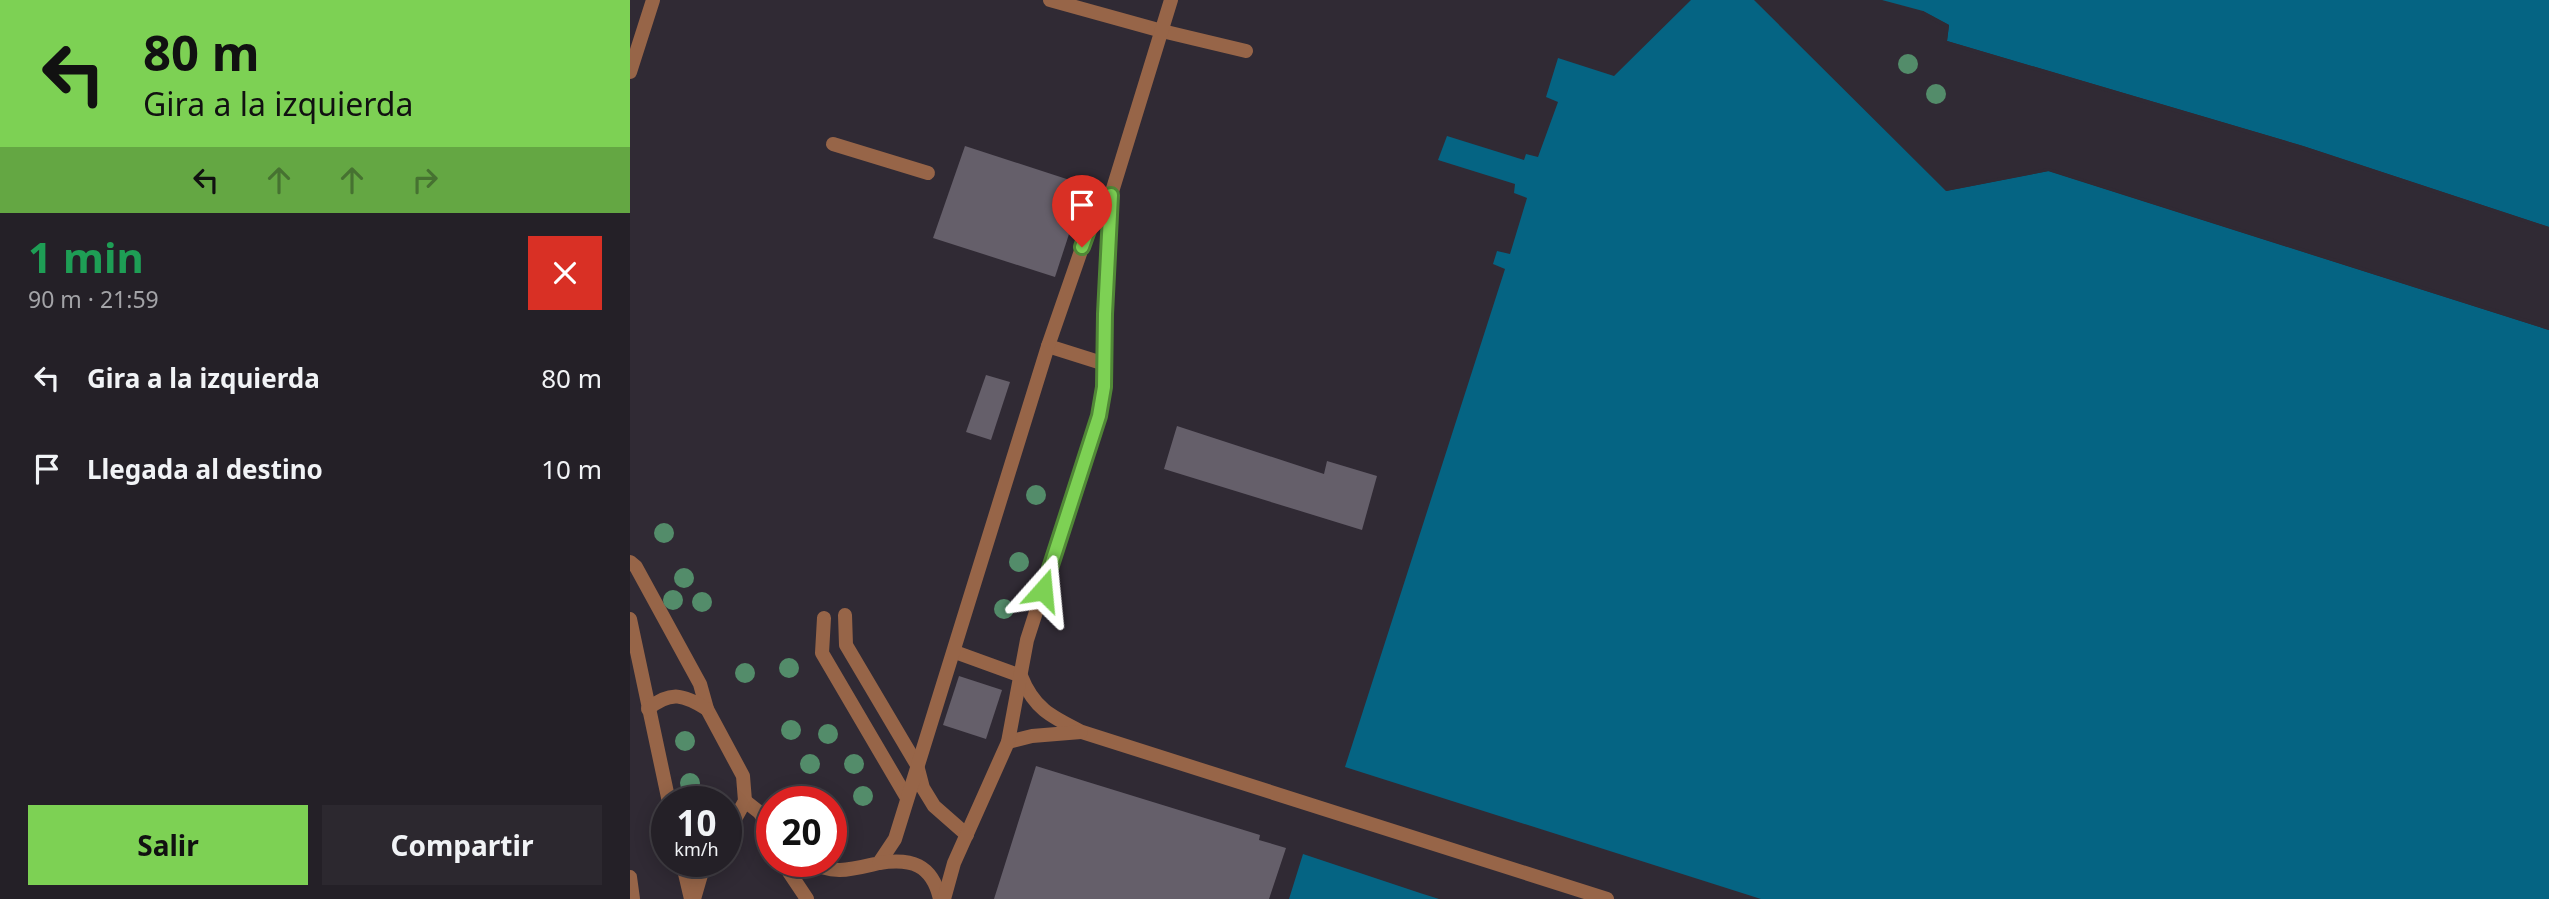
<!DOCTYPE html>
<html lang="es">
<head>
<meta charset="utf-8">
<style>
	body { margin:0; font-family:"Noto Sans",sans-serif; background:#2c282f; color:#f1f3f6; height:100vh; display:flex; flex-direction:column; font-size:26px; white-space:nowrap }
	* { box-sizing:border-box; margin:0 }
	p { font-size:23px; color:#a3a3a7 }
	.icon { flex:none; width:38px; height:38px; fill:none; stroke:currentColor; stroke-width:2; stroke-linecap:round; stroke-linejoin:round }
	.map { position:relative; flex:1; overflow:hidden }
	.panel { display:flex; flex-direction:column; background:#242027; width:630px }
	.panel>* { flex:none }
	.hud { background:#7dd154; color:#111; overflow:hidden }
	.speed { position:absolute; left:21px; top:786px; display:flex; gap:14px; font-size:35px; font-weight:700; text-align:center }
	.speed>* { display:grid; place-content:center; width:91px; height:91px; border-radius:50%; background:#242027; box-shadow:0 4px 18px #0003,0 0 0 2px #413e44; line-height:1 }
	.speed small { font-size:18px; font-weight:400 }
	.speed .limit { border:10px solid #d22; background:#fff; color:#111 }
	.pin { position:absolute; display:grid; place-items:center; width:60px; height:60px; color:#fff; margin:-72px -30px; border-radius:50% 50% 50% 0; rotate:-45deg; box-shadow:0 0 7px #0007 }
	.pin .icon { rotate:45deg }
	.me { position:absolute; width:77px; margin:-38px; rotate:18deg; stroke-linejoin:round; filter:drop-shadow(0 0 5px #0008) }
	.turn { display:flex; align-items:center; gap:24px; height:147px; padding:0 28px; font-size:32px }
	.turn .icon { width:91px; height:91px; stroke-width:2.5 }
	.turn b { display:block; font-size:49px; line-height:60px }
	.lanes { display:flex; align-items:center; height:66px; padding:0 28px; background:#0003; justify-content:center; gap:35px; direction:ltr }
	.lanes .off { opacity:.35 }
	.round { display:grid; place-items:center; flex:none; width:74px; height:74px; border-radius:0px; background:#2c282f }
	.head { display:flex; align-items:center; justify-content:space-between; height:119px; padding:0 28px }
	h1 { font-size:42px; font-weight:700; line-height:52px; color:#1e9e55 }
	.primary-button { display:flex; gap:14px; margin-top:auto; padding:14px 28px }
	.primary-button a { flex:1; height:80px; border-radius:0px; background:#7dd154; color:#111; font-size:28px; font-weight:700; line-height:80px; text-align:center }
	.primary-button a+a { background:#2c282f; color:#f1f3f6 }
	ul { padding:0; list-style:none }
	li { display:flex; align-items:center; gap:21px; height:91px; padding:0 28px }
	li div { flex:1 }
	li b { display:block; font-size:26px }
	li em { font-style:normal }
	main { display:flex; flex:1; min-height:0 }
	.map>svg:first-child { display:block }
</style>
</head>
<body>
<main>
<section class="panel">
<div class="hud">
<div class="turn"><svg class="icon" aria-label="left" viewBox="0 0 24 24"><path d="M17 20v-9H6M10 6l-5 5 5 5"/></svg><div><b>80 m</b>Gira a la izquierda</div></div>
<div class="lanes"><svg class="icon" aria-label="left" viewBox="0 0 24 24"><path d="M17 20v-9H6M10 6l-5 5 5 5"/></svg><svg class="icon off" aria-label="ahead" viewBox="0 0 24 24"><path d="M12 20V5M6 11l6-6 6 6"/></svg><svg class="icon off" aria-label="ahead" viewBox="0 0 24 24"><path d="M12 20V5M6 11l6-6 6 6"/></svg><svg class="icon off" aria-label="right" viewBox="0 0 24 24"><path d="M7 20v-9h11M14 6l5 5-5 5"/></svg></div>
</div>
<div class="head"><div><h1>1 min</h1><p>90 m · 21:59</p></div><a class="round" style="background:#d93025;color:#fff"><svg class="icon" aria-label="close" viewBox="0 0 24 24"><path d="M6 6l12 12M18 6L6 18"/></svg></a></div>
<ul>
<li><svg class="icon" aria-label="left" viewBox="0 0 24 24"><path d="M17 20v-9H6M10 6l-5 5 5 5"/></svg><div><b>Gira a la izquierda</b></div><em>80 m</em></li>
<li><svg class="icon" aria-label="arrive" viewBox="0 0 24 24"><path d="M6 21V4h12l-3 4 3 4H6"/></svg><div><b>Llegada al destino</b></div><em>10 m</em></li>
</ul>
<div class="primary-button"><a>Salir</a><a>Compartir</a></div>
</section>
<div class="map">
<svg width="1919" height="899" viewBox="0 0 1919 899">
	<rect width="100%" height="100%" fill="#302a34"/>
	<!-- water -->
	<g fill="#056483">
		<polygon points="1061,0 1124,0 1316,191 1418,171 1919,330 1919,899 1131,899 715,767 875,269 863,264 867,251 880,254 897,198 884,193 885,184 808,160 817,136 894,160 896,154 908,157 928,102 916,97 928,58 984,76"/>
		<polygon points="1252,0 1919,0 1919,227 1673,146 1317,41 1319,25 1293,11"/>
		<polygon points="673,854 790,893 809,899 659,899"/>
	</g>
	<!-- pier -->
	<g fill="#302a34">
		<polygon points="1293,11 1319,25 1317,41 1673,146 1919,227 1919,230 1672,150 1316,44 1313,41 1315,27 1291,14"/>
		<polygon points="1419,168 1919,326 1919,330 1419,171 1316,191 1320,187"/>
	</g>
	<!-- building -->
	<g fill="#655f6a">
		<polygon points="335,146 455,185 425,277 303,238"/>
		<polygon points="356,375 380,382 361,440 336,432"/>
		<polygon points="547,426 694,474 697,461 747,476 732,530 534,469"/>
		<polygon points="329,676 372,690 356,739 313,725"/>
		<polygon points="406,766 630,835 629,840 656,848 639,899 364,899"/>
	</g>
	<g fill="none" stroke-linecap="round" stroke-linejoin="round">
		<!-- service -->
		<g stroke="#976548" stroke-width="14">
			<polyline points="420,0 532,31 616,51"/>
			<polyline points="0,72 23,0"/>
			<polyline points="203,144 298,173"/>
			<polyline points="418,346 475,364"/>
			<polyline points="215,615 216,645 287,765 293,788 304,806 337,835"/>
			<polyline points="194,618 192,653 277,798"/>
			<path d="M 325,652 L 391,676 C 404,709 422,717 452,732 L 977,899"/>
			<polyline points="378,742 402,736 451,732"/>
			<polyline points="115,801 129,812 142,830"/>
			<polyline points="156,861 159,872 177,899"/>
			<path d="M 179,861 C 202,876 223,869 249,863 L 265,839 L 418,346 L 461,222 L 480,196"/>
			<path d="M 249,863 C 281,858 302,864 310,899"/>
			<polyline points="314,899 324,863 378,742 397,640 469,416 474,387 475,314 481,195 541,0"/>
		</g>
		<!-- pedestrian -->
		<polyline stroke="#976548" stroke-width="14" points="0,877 3,899"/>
		<!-- minor -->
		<g stroke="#976548" stroke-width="14">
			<polyline points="52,861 61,899"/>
			<polyline points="64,899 75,861"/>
		</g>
		<!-- tertiary -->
		<g stroke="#976548" stroke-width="14">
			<polyline points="0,562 6,567 70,684 77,709 113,776 115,801 105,819 96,826"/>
			<polyline points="0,619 39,802"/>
			<path d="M 18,709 C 41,690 54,695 77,709"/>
		</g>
	</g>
	<!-- trees -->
	<g fill="#538c6a">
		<circle cx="1278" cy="64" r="10"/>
		<circle cx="1306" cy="94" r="10"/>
		<circle cx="406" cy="495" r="10"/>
		<circle cx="34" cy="533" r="10"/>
		<circle cx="389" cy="562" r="10"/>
		<circle cx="54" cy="578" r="10"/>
		<circle cx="43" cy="600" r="10"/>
		<circle cx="72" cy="602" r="10"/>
		<circle cx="374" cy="609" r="10"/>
		<circle cx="159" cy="668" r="10"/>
		<circle cx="115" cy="673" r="10"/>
		<circle cx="161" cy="730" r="10"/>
		<circle cx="198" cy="734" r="10"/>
		<circle cx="55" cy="741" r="10"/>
		<circle cx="180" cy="764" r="10"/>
		<circle cx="224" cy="764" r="10"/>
		<circle cx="60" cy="783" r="10"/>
		<circle cx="233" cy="796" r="10"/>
	</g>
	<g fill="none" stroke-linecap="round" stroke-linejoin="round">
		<defs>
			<polyline id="route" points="413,590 469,416 474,387 475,314 481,195 461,222 452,247"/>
		</defs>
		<!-- route casing -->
		<use href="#route" stroke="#518837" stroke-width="18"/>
		<!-- route -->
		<use href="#route" stroke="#7dd154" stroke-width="12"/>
	</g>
</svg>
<div class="speed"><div>10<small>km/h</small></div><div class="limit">20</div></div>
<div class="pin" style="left:452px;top:247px;background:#d93025"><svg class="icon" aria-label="arrive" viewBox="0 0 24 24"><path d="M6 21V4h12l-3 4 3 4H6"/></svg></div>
<svg class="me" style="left:413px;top:590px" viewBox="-20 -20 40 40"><path d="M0-17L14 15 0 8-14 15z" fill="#7dd154" stroke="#fff" stroke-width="4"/></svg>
</div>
</main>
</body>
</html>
